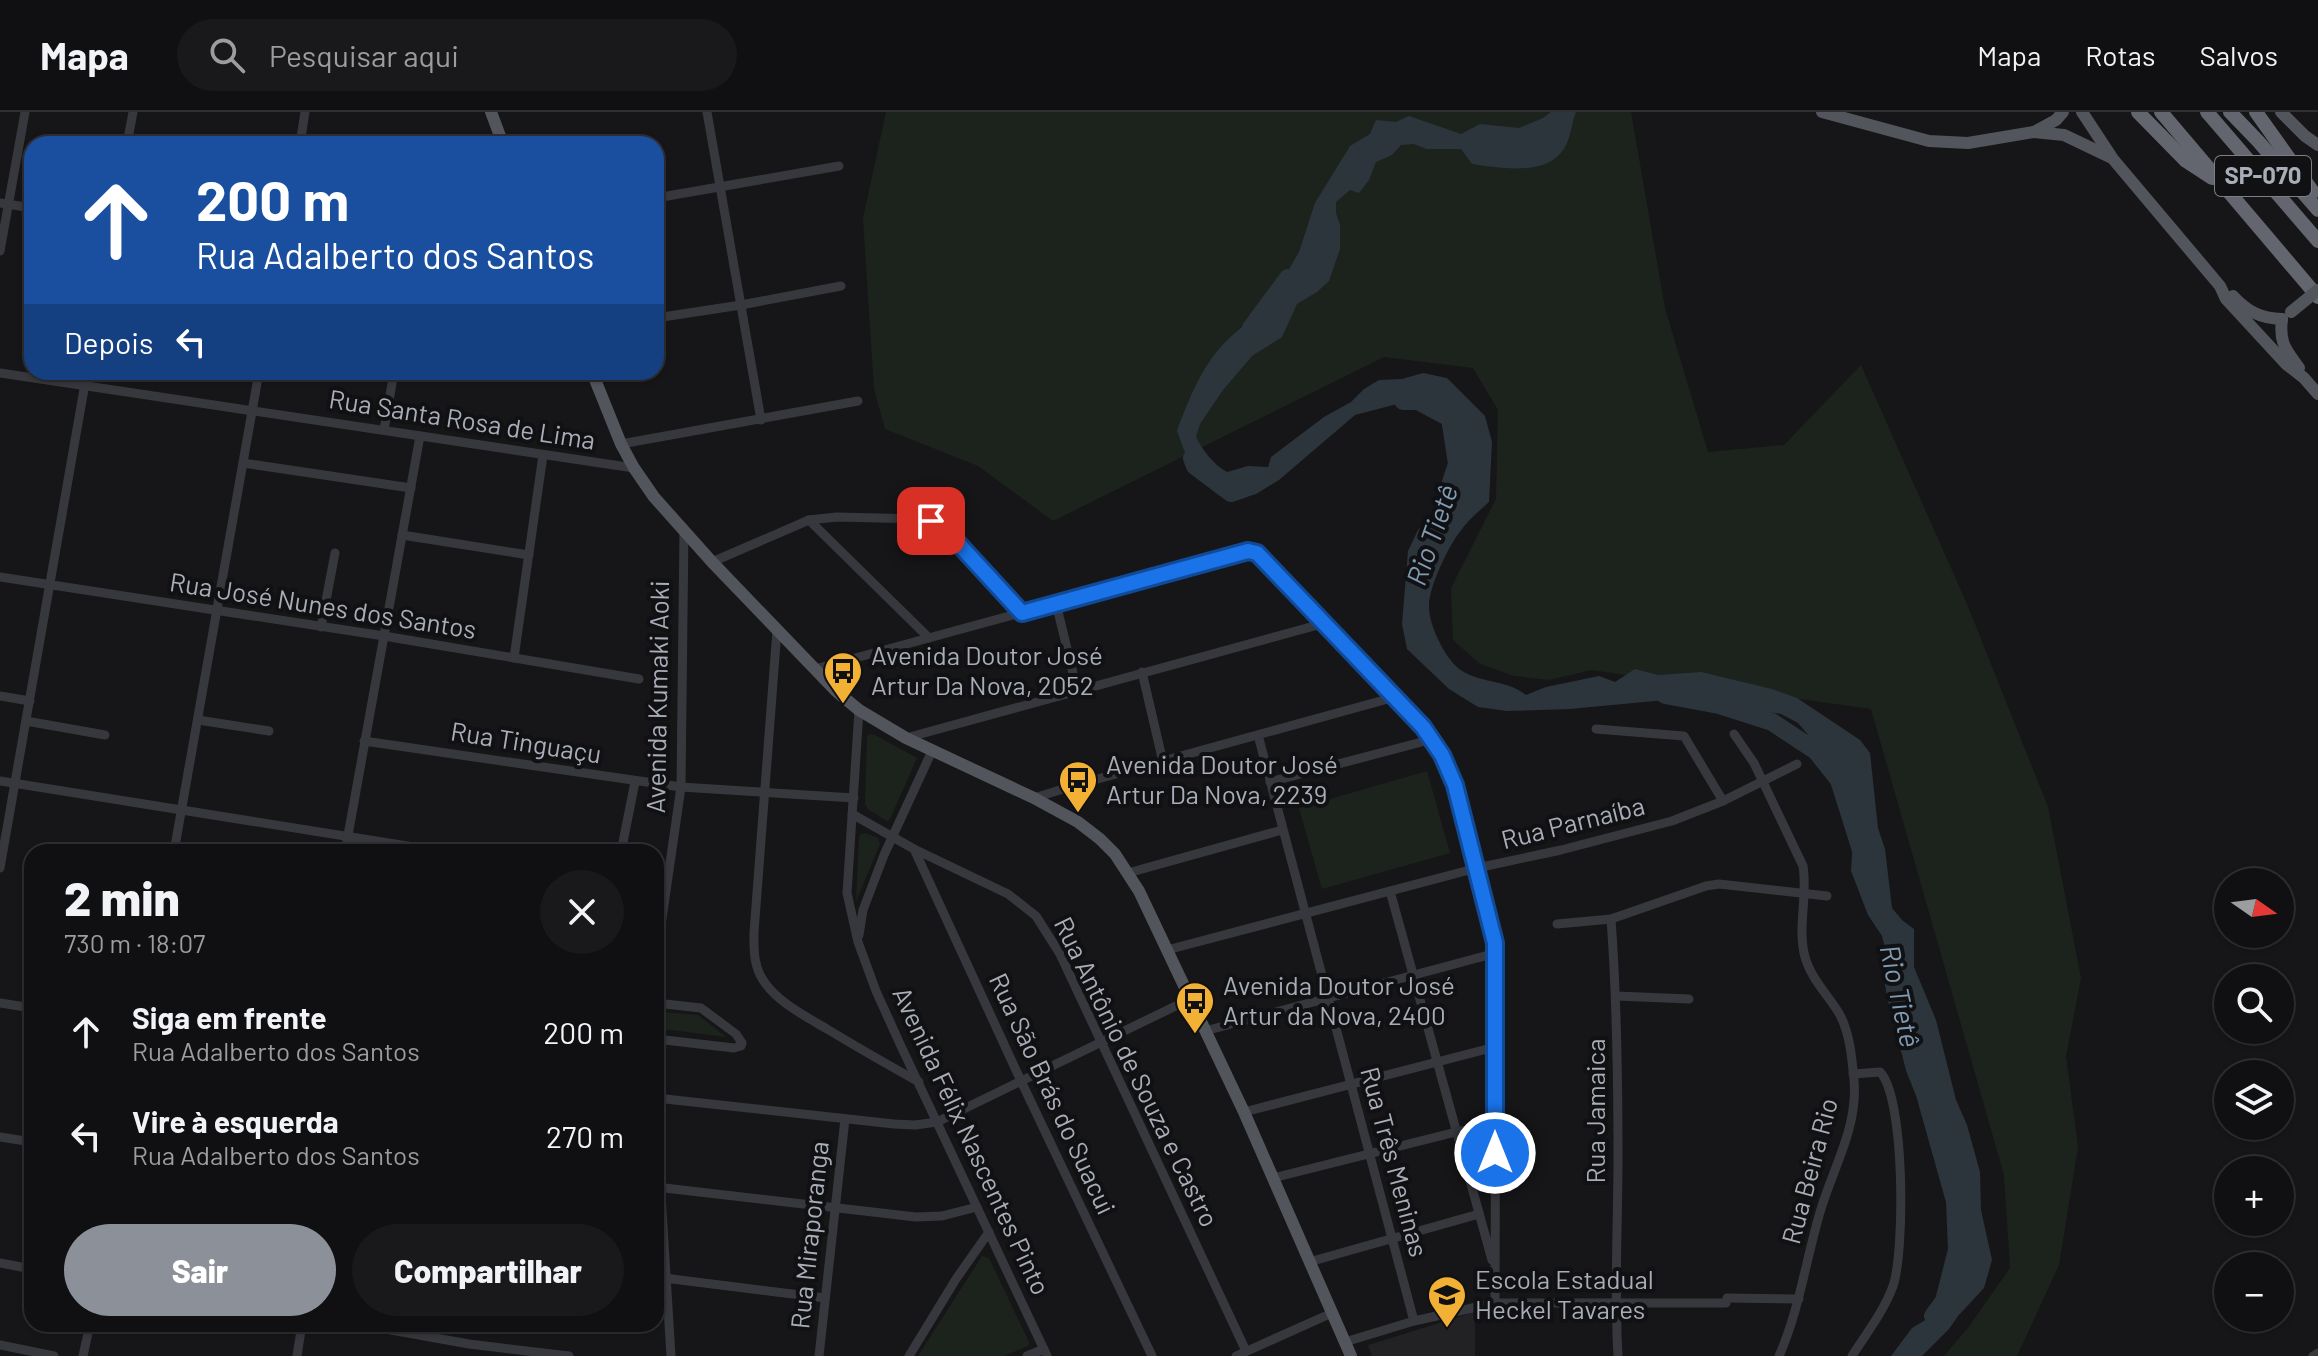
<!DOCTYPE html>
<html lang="pt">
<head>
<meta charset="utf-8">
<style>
	body { margin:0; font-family:Barlow,sans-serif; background:#19191b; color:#f1f3f6; height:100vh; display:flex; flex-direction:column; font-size:30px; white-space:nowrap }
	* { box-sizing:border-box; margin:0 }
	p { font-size:26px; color:#9c9d9f }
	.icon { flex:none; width:44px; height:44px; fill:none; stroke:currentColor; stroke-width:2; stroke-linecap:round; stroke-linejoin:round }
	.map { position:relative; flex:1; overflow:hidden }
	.sheet { position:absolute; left:24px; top:732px; width:640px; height:488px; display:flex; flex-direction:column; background:#101012; border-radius:24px; box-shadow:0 2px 6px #0004,0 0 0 2px #303032 }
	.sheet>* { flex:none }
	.hud { position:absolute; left:24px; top:24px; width:640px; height:244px; border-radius:24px; box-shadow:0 2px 6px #0004,0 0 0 2px #303032; background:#1a4fa0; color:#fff; overflow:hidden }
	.needle { width:52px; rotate:104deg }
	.controls { position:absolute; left:2214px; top:756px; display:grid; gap:16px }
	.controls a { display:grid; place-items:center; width:80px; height:80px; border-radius:50%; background:#101012; box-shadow:0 2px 6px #0004,0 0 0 2px #303032; font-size:40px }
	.pin { position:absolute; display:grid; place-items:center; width:68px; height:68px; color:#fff; margin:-34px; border-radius:16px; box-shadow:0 4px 12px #0006 }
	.me { position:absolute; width:88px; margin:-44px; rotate:0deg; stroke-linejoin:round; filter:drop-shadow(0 0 6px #0008) }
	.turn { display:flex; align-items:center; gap:28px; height:168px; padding:0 40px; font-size:36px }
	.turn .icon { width:104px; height:104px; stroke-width:2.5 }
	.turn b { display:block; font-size:56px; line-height:68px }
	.then { display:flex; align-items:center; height:76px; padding:0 40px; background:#0003; gap:16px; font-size:30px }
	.round { display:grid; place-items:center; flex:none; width:84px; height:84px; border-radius:42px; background:#19191b }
	.overview { display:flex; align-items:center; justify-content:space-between; height:136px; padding:0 40px }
	h1 { font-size:48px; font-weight:800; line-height:60px }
	.action { display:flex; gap:16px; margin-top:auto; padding:16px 40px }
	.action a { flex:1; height:92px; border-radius:48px; background:#8c9099; color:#fff; font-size:32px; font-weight:800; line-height:92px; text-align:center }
	.action a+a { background:#19191b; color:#f1f3f6 }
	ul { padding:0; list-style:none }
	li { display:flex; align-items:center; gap:24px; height:104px; padding:0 40px }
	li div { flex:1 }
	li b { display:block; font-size:30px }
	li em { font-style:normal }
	header { display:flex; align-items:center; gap:48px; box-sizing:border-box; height:112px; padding:0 40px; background:#101012; border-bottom:2px solid #303032 }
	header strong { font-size:38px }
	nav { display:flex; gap:44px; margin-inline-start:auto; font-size:28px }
	.search { width:560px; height:72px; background:#19191b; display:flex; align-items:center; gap:20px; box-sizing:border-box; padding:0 28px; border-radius:44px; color:#9c9d9f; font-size:30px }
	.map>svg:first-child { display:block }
</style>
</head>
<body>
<header>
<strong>Mapa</strong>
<div class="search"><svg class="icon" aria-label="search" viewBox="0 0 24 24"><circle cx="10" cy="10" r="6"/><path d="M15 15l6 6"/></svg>Pesquisar aqui</div>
<nav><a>Mapa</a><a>Rotas</a><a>Salvos</a></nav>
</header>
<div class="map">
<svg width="2318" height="1244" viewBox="0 0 2318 1244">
	<rect width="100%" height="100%" fill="#161618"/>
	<!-- built -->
	<polygon fill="#222225" points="1475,1200 1475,1244 1372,1244 1368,1233"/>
	<!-- green -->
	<g fill="#1c231d">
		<polygon points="886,0 1631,0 1665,196 1708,340 1784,333 1861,253 1967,492 2048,695 2081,866 2066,944 2078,1035 2059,1153 2017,1244 1944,1244 1968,1216 2010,1156 2004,1063 1871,597 1591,558 1549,568 1514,564 1480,552 1453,528 1451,476 1496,387 1498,298 1473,256 1384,245 1053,409 978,354 885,317 874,277 863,106"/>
		<polygon points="869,622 875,623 917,646 890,707 887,709 868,697 865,692 867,625"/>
		<polygon points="1427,659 1450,741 1322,777 1299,696"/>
		<polygon points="866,721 878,726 880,732 856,789 859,726 861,722"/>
		<polygon points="662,900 698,903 726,925 663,917"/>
		<polygon points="982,1144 989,1146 1029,1230 1028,1234 1004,1244 918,1244"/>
	</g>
	<!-- water -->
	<path fill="#2c353c" d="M 1551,0 L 1576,0 C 1572,10 1571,22 1567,31 C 1552,66 1502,56 1472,52 L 1461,37 L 1426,37 L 1414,32 L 1401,33 L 1392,43 L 1376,50 L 1369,68 L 1359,81 L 1350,78 L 1336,90 L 1336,101 L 1340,113 L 1340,137 L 1329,169 L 1317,180 L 1297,192 L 1282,225 L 1252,244 L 1223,278 L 1200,312 L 1196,325 C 1203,339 1213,352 1227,360 L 1248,354 L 1268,355 L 1271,345 L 1324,305 L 1351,290 L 1364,277 L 1379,268 L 1402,267 L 1423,261 L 1447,266 L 1485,304 L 1492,330 L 1489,390 C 1479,399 1467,409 1459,421 C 1448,435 1428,477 1429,495 C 1429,513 1444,544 1458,556 C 1478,572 1504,566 1526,583 L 1546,575 L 1599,564 L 1615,570 L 1635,557 L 1658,563 L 1701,560 L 1772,577 L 1797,586 L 1860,628 L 1870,641 L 1878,716 L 1885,737 L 1892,796 L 1902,808 L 1914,817 L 1914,855 L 1936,908 L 1956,988 L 1967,1013 L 1980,1060 L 1981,1098 L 1992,1148 L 1984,1176 L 1958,1204 L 1949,1217 L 1922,1244 L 1891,1244 L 1912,1216 L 1927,1207 L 1942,1188 L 1952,1183 C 1960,1165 1966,1144 1954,1127 L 1959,1092 L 1949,1081 L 1939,1053 L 1946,1034 L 1897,883 L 1882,824 L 1868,803 L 1851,759 L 1854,711 L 1838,658 L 1798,611 L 1781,602 L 1743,597 L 1686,586 L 1570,597 L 1507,599 L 1478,595 L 1449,577 L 1407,537 L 1402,512 L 1408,439 L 1418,418 L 1439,397 L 1456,355 L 1459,327 L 1454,310 L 1442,298 L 1424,292 L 1401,291 L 1355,303 L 1279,368 L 1256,382 L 1234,389 C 1225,375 1213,365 1196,360 L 1186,343 L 1177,319 C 1201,256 1214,230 1273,194 L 1275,181 L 1299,140 L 1315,91 L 1350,34 L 1370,22 L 1376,8 L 1396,10 L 1409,4 L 1461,22 L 1480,12 L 1519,16 L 1543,6 Z"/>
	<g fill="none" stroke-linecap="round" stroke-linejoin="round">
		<!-- river -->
		<g stroke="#2c353c" stroke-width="18">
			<polyline points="1251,216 1288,166"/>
			<polyline points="1403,289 1418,289 1450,306 1457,352 1443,395"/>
			<polyline points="1192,346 1195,354 1231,381 1243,377"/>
			<polyline points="1665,583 1719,593 1772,610 1816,639 1839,668 1861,738"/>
			<polyline points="1890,848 1896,884 1915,957 1925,982 1955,1089 1957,1138 1944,1189 1933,1204"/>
		</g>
		<!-- minor -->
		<g stroke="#37383d" stroke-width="9">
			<polyline points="707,0 761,308"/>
			<polyline points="127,32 133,0"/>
			<polyline points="300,32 305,0"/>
			<polyline points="656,86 839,54"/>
			<polyline points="0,91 32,96"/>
			<polyline points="0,139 25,0"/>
			<polyline points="656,206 741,193 841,174"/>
			<polyline points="0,261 634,356"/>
			<polyline points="384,318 394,260"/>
			<polyline points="621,332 858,289"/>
			<polyline points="243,351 411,376"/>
			<polyline points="809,408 929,526"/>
			<polyline points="402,423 529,443"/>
			<polyline points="712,450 809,408 837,405 921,407 931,409 944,416 1022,501"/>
			<polyline points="0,465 384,524 639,567"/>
			<polyline points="1056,491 1077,578"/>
			<polyline points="321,515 335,441"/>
			<path d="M 777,518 L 754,820 C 754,836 753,853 763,868 C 777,890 805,904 827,917 C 857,935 888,953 919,970"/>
			<polyline points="514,546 543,343"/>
			<path d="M 815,557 L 1248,439 L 1257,441 L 1263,445 L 1423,615 C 1455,657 1464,706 1477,755 C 1484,784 1493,812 1496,841 L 1495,1191"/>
			<polyline points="1142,560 1163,650"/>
			<polyline points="0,584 30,589"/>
			<polyline points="859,598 847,781 858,830 876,879 900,932 1047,1244"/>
			<polyline points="198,608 269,619"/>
			<polyline points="26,609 105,623"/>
			<polyline points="1596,617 1684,624 1723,689"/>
			<path d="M 1734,622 L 1754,651 L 1803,754 C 1808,784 1797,816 1805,845 C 1811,867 1829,884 1840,903 C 1850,922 1852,947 1854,968 C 1858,1015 1834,1054 1821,1097 C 1806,1146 1800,1196 1779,1244"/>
			<polyline points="1258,623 1414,1209"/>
			<polyline points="906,626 1325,511"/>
			<polyline points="364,629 681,675 854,686"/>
			<polyline points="0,669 445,740"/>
			<polyline points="1270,670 1433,627"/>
			<polyline points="1034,686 1076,673 1395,585"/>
			<polyline points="852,702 914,737 1008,782 1036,804 1060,842 1246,1239"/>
			<polyline points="914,737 1021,969 1152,1244"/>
			<polyline points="174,740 259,260"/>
			<polyline points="345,740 420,324"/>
			<polyline points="621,740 635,670"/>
			<polyline points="0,756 87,260"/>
			<polyline points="1128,761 1282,718"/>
			<polyline points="1390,779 1492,1148"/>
			<path d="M 1611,807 C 1617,887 1618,967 1618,1047 C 1618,1113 1614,1178 1618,1244"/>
			<polyline points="1557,812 1611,807 1706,774 1719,772 1827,784"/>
			<polyline points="859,823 863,798 884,743 932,639"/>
			<polyline points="1167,838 1477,756 1561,738 1672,709 1723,689 1797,652"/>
			<polyline points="656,848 681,675 684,417"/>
			<polyline points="1616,884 1689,887"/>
			<polyline points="0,891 32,896"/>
			<polyline points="656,891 701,896 736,922 742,931 741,934 734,936 656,927"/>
			<polyline points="1205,919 1496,841"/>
			<polyline points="656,986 894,1012 915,1013 937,1010 1190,887"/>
			<polyline points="1244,1000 1495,935"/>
			<polyline points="656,1002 671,1244"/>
			<polyline points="0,1025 32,1030"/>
			<polyline points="1273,1066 1456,1020 1496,1013"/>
			<polyline points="656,1075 916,1105 942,1104 977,1095"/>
			<polyline points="1309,1150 1479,1102"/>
			<polyline points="0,1151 32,1157"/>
			<polyline points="656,1165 825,1186"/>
			<polyline points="1727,1186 1799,1187"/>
			<polyline points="358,1212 469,1232 569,1244"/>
			<polyline points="1345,1230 1414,1209 1495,1191 1726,1191"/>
			<polyline points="0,1233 54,1244"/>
			<polyline points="83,1244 90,1212"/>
			<polyline points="297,1244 302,1212"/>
			<polyline points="819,1244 845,1007"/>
			<polyline points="909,1244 956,1167 989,1120"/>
			<polyline points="1027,1244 1044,1237"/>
			<polyline points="1236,1244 1332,1201"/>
			<path d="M 1852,1244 C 1866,1222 1884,1199 1893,1174 C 1905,1139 1905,985 1880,960 L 1853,962"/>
			<polyline points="2313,1244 2318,1241"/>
		</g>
		<!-- major -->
		<g stroke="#53555c" stroke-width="12">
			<polyline points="491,0 503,32"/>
			<polyline points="1822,0 1929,29 1968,31 2034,20 2056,8 2063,0"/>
			<polyline points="2082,0 2113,47 2220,174 2226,187 2286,252 2304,266 2318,282"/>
			<polyline points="2281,0 2305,24 2318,33"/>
			<polyline points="2034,20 2064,23 2110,45"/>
			<path d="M 2233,184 C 2248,200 2260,206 2282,207"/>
			<path d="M 2282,207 C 2279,232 2286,237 2299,256"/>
			<polyline points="592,260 621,332 634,356 654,385 712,450 836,579 859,598 906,626 1034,686 1078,710 1100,727 1115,742 1139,779 1244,1000 1351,1244"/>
		</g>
		<!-- highway -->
		<g stroke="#63666e" stroke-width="14">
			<polyline points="2138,0 2186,49 2212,66"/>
			<polyline points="2161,0 2318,185"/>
			<polyline points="2207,0 2318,129"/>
			<polyline points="2230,0 2258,29 2318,98"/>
			<polyline points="2256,0 2313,80"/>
		</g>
		<!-- major-bridge -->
		<polyline stroke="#53555c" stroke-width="12" points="2291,200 2318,178"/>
	</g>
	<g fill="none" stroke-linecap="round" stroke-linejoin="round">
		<defs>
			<polyline id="route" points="931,409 944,416 1022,501 1248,439 1257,441 1423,615 1442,643 1455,673 1495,831 1495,1041"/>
		</defs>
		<!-- route casing -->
		<use href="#route" stroke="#114b97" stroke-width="20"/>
		<!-- route -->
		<use href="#route" stroke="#1a73e8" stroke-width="14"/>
	</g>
	<!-- icons -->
	<defs>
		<symbol id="bus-pin" viewBox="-11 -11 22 30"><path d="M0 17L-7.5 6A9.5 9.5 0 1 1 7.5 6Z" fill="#f2b134" stroke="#111113"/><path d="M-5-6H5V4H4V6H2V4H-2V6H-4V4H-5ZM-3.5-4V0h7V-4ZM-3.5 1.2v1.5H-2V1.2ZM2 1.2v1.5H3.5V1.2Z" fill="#111"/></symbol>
		<symbol id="school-pin" viewBox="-11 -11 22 30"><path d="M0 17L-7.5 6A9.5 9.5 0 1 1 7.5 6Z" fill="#f2b134" stroke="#111113"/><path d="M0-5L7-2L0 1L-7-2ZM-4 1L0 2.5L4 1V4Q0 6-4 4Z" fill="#111"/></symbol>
	</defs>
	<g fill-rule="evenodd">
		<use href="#bus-pin" x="821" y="537" width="44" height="60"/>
		<use href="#bus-pin" x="1056" y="646" width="44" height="60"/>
		<use href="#bus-pin" x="1173" y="867" width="44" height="60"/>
		<use href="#school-pin" x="1425" y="1161" width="44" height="60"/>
	</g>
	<g text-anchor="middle" stroke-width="8" stroke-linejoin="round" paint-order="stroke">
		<!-- shield labels -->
		<rect fill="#111113" stroke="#7b7e86" stroke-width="2" x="2215" y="44" width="96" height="40" rx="6"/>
		<g font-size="24" font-weight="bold" fill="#a8adb8">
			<text x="2263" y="72">SP-070</text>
		</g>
		<!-- street labels -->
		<g font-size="26" fill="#a8adb8" stroke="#111113">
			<text transform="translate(462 308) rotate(9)" y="9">Rua Santa Rosa de Lima</text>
			<text transform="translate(323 494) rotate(9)" y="9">Rua José Nunes dos Santos</text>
			<text transform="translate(658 585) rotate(-89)" y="9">Avenida Kumaki Aoki</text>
			<text transform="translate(526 631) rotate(9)" y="9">Rua Tinguaçu</text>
			<text transform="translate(1573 711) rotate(-14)" y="9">Rua Parnaíba</text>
			<text transform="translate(1136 960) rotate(64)" y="9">Rua Antônio de Souza e Castro</text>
			<text transform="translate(1052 982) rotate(65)" y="9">Rua São Brás do Suacui</text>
			<text transform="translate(1596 999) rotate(-90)" y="9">Rua Jamaica</text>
			<text transform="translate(971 1029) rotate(65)" y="9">Avenida Félix Nascentes Pinto</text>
			<text transform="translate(1394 1050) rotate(75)" y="9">Rua Três Meninas</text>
			<text transform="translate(1810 1059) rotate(-75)" y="9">Rua Beira Rio</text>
			<text transform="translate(810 1123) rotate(-84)" y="9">Rua Miraporanga</text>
		</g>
		<!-- poi labels -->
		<g font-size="26" fill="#a8adb8" stroke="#111113" text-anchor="start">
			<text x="871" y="553">Avenida Doutor José<tspan x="871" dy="30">Artur Da Nova, 2052</tspan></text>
			<text x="1106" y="662">Avenida Doutor José<tspan x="1106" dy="30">Artur Da Nova, 2239</tspan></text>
			<text x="1223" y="883">Avenida Doutor José<tspan x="1223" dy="30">Artur da Nova, 2400</tspan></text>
			<text x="1475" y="1177">Escola Estadual<tspan x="1475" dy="30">Heckel Tavares</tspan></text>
		</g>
		<!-- water labels -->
		<g font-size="28" font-style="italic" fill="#7f9bb3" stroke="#111113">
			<text transform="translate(1432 423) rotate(-71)" y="10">Rio Tietê</text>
			<text transform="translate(1900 884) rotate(78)" y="10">Rio Tietê</text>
		</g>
	</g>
</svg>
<div class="controls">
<a><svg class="needle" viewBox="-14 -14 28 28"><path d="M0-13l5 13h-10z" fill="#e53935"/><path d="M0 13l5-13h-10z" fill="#9c9d9f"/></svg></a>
<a><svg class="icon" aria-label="search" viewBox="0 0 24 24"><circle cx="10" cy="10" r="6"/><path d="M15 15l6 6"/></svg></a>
<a><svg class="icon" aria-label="layers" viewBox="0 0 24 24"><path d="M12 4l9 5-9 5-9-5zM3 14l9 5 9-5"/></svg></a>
<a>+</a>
<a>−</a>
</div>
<div class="pin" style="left:931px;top:409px;background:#d93025"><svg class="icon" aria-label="arrive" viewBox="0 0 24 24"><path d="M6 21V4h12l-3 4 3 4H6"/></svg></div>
<svg class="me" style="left:1495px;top:1041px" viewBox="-20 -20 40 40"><circle r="17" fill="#1a73e8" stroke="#fff" stroke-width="3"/><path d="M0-11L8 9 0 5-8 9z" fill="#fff"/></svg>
<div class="hud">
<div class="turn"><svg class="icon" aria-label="ahead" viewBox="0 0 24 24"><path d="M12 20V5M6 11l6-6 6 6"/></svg><div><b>200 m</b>Rua Adalberto dos Santos</div></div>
<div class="then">Depois<svg class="icon" aria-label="left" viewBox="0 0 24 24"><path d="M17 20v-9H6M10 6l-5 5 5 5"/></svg></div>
</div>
<section class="sheet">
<div class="overview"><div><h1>2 min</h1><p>730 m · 18:07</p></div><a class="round"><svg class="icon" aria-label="close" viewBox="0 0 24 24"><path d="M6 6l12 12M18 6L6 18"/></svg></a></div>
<ul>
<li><svg class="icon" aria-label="ahead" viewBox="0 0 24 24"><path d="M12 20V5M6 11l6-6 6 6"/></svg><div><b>Siga em frente</b><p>Rua Adalberto dos Santos</p></div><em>200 m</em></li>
<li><svg class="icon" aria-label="left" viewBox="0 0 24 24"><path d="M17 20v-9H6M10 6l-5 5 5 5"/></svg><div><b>Vire à esquerda</b><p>Rua Adalberto dos Santos</p></div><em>270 m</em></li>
</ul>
<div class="action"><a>Sair</a><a>Compartilhar</a></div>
</section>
</div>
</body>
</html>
